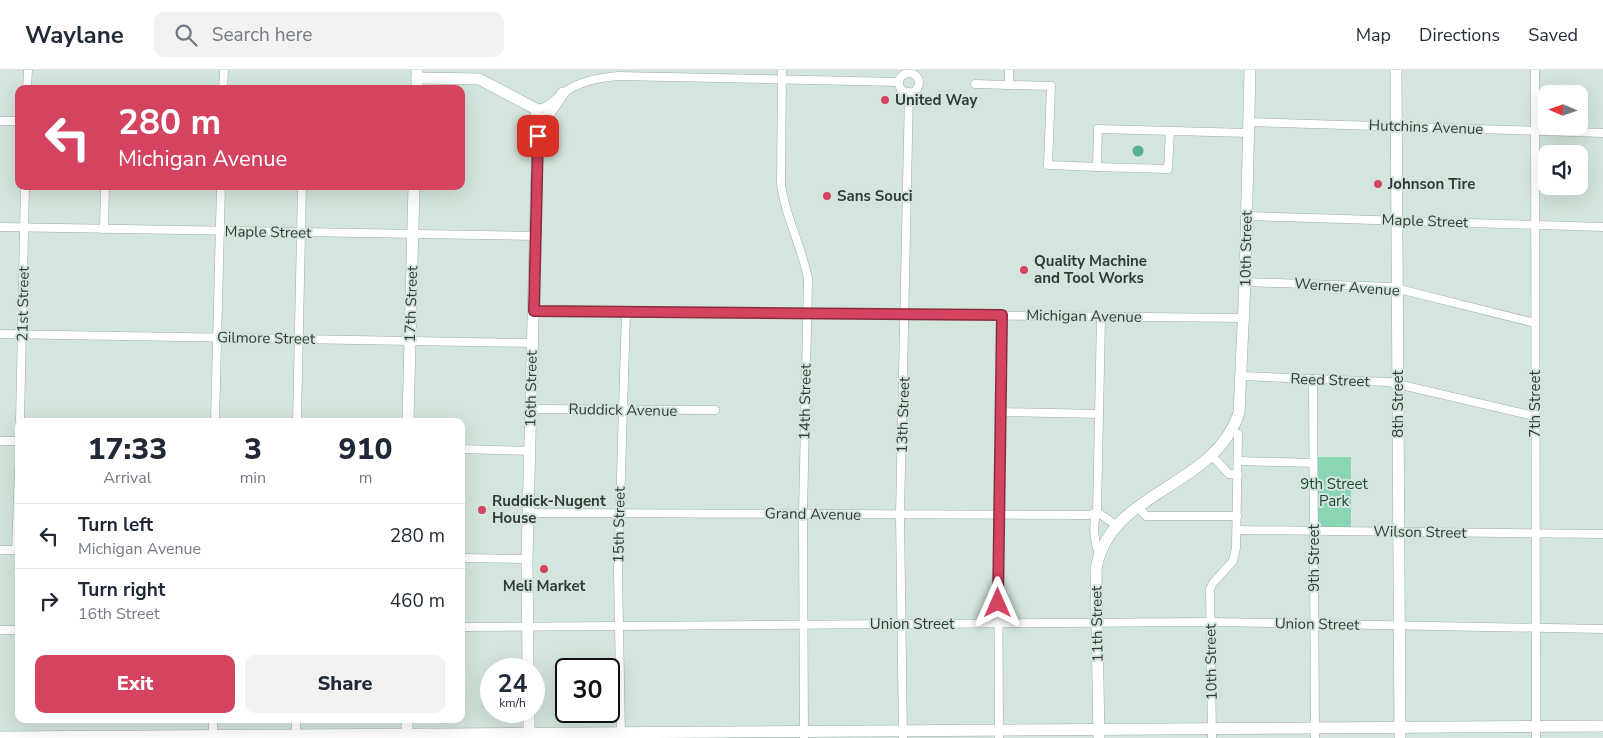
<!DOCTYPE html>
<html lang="en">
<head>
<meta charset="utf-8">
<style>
	body { margin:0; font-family:"Nunito Sans",sans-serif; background:#f2f2f3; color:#1f2937; height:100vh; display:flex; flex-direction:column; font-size:19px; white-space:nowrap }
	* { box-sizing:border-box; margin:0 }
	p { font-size:16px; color:#747a83 }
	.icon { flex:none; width:28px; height:28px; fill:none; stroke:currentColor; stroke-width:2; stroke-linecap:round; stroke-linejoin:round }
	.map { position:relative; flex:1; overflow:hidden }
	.details { position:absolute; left:15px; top:348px; width:450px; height:305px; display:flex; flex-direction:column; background:#fff; border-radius:10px; box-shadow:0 5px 20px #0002 }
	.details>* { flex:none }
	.guide { position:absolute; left:15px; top:15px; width:450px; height:105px; border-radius:10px; box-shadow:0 5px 20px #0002; background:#d44461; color:#fff; overflow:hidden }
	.needle { width:32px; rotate:272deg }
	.buttons { position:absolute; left:1538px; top:15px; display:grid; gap:10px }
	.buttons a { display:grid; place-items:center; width:50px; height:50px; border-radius:10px; background:#fff; box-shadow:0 5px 20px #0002; font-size:25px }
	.speed { position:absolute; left:480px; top:588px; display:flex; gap:10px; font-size:25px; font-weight:700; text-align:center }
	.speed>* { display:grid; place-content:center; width:65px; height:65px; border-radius:50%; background:#fff; box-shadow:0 5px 20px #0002; line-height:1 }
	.speed small { font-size:12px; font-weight:400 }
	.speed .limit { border:2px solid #111; border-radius:8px; background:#fff; color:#111 }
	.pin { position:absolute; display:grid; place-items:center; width:42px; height:42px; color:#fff; margin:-21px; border-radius:10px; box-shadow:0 2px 8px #0006 }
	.me { position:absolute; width:55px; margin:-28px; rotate:0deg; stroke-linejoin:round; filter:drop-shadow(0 0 4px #0008) }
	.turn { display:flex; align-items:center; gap:18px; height:105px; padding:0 20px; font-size:22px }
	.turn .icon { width:65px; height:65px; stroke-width:2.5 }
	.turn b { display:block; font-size:35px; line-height:42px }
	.eta { display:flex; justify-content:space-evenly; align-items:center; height:85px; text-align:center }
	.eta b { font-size:30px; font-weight:800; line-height:35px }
	.primary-button { display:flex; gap:10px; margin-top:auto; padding:10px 20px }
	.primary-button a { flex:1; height:58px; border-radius:10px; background:#d44461; color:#fff; font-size:20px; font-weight:800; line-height:58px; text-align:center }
	.primary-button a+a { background:#f2f2f3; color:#1f2937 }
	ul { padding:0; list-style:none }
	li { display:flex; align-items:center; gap:15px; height:65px; padding:0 20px; border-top:1px solid #e0e1e3 }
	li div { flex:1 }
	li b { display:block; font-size:19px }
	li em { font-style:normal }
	header { display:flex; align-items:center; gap:30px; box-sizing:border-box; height:70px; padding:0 25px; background:#fff; border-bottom:1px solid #e0e1e3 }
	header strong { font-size:24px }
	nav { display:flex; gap:28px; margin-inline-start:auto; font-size:18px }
	.search { width:350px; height:45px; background:#f2f2f3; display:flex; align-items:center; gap:12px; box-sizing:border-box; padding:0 18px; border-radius:10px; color:#747a83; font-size:19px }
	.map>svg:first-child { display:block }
</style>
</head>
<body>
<header>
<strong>Waylane</strong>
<div class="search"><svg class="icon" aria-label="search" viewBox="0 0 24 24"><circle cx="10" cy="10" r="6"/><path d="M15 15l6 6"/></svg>Search here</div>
<nav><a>Map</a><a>Directions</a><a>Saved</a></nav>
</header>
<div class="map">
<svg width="1603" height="668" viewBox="0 0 1603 668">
	<rect width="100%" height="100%" fill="#d3e5dc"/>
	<!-- green -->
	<rect fill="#8ad5b4" x="1316" y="387" width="35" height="70"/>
	<!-- water -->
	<circle fill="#55b28d" cx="1138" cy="81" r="5.5"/>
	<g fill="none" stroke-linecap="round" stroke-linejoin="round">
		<defs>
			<g id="street">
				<path d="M 782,0 L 781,114 C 785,147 802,176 808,209 L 803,444 L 804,668"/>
				<polyline points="1535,0 1536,668"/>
				<circle cx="909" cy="13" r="10"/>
				<polyline points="975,14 1051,16 1048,95 1097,97"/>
				<polyline points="1009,15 1009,0"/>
				<polyline points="27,19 28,0"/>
				<polyline points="223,19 224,0"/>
				<path d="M 536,39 C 550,37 551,32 562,24 C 579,11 598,8 618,6 L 899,12"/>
				<polyline points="0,51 19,51"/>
				<polyline points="1249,52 1603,63"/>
				<polyline points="1170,61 1168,99 1097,97 1098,59 1249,63"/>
				<polyline points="1246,146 1603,157"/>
				<polyline points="0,157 535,166"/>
				<polyline points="104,159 105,116"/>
				<polyline points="1245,212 1391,217 1535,253"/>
				<polyline points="533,241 1244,248"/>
				<polyline points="1101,247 1097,442 1116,455"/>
				<polyline points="0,264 532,273"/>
				<polyline points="1241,306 1389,312 1534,346"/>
				<polyline points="1313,309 1315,668"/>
				<polyline points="531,339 715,340"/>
				<polyline points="999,342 1099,344"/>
				<polyline points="20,351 25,116"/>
				<polyline points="215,351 221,116"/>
				<polyline points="297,351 302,116"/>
				<polyline points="0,371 19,371"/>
				<polyline points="461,379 530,381"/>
				<polyline points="1212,386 1229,404 1238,405"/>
				<polyline points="1238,391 1313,393"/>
				<polyline points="1138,437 1146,446 1237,446"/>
				<path d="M 1097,442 C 1092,456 1094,470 1099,484"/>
				<polyline points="528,443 1089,445 1097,442"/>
				<polyline points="1237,460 1603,464"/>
				<polyline points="0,480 19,480"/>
				<polyline points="16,480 19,399"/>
				<polyline points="461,488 527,489"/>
				<polyline points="461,557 1210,552 1603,559"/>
				<polyline points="0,560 19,560"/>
				<polyline points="213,649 213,668"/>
				<polyline points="296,649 296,668"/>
				<polyline points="621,665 618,502 626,242"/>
				<polyline points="903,668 900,445 909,22"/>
				<polyline points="999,668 998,445 1002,245"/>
				<polyline points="1212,668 1210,519 1213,513 1233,491 1236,478 1238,364"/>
			</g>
			<g id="secondary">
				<polyline points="1396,0 1400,668"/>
				<polyline points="417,8 479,9 536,39 538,51 527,489 528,599"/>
				<polyline points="417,19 417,0"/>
				<polyline points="540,60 545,49 563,23"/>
				<polyline points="408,351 414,116"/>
				<polyline points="529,641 529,668"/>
				<polyline points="407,649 407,668"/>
				<polyline points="0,667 1603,656"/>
				<path d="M 1099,668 L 1096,499 C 1110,419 1213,420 1239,343 L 1245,212 L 1250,0"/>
			</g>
		</defs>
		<!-- street casing -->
		<use href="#street" stroke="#9cada5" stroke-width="9"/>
		<!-- secondary casing -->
		<use href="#secondary" stroke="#9cada5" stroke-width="12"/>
		<!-- street -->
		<use href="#street" stroke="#fff" stroke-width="8"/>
		<!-- secondary -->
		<use href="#secondary" stroke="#fff" stroke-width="11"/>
	</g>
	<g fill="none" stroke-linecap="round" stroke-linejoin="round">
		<defs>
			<polyline id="route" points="538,66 534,241 1002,245 998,533"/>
		</defs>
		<!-- route casing -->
		<use href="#route" stroke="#8a2c3f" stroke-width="12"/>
		<!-- route -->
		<use href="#route" stroke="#d44461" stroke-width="9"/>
	</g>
	<!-- markers -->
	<g fill="#d44461" stroke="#d3e5dc" stroke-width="2">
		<circle cx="885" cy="30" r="5"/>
		<circle cx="1378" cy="114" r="5"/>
		<circle cx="827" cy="126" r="5"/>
		<circle cx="1024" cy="200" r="5"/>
		<circle cx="482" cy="440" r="5"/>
		<circle cx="544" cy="499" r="5"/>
	</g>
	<g text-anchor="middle" stroke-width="4" stroke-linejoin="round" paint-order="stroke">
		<!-- poi labels -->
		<g font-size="15" font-weight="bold" fill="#333a36" stroke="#d3e5dc" text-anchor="start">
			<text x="895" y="35">United Way</text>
			<text x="1388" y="119">Johnson Tire</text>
			<text x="837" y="131">Sans Souci</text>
			<text x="1034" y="196">Quality Machine<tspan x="1034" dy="17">and Tool Works</tspan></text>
			<text x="492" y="436">Ruddick-Nugent<tspan x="492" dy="17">House</tspan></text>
			<text x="544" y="521" text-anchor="middle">Meli Market</text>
		</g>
		<!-- street labels -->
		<g font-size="15" fill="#333a36" stroke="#d3e5dc">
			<text transform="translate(1426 57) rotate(2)" y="5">Hutchins Avenue</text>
			<text transform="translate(1425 151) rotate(2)" y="5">Maple Street</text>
			<text transform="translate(268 162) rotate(1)" y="5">Maple Street</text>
			<text transform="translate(1246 179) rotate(-89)" y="5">10th Street</text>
			<text transform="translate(1347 217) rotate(4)" y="5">Werner Avenue</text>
			<text transform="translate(23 234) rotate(-89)" y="5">21st Street</text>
			<text transform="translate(411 234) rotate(-88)" y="5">17th Street</text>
			<text transform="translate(1084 246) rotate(1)" y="5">Michigan Avenue</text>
			<text transform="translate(266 268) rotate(1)" y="5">Gilmore Street</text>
			<text transform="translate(1330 310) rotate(2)" y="5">Reed Street</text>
			<text transform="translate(531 319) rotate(-89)" y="5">16th Street</text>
			<text transform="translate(805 332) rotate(-89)" y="5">14th Street</text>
			<text transform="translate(1398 334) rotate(-90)" y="5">8th Street</text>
			<text transform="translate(1535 334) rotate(-90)" y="5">7th Street</text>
			<text transform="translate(623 340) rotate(1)" y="5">Ruddick Avenue</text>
			<text transform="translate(903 345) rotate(-88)" y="5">13th Street</text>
			<text transform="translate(813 444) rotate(1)" y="5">Grand Avenue</text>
			<text transform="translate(619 455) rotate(-89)" y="5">15th Street</text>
			<text transform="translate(1420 462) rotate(1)" y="5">Wilson Street</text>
			<text transform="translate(1314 488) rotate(-90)" y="5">9th Street</text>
			<text x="912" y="559">Union Street</text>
			<text transform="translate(1097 554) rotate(-91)" y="5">11th Street</text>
			<text transform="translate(1317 554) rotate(1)" y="5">Union Street</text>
			<text transform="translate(1211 592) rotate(-91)" y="5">10th Street</text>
		</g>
		<!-- park labels -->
		<g font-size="15" fill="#204838" stroke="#d3e5dc">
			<text x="1334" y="419">9th Street<tspan x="1334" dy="17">Park</tspan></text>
		</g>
	</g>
</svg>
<div class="buttons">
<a><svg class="needle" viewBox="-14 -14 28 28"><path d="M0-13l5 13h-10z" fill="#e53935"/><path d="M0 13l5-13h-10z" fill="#747a83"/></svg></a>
<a><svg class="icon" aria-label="sound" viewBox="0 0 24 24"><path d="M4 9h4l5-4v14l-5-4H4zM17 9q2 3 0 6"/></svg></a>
</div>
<div class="speed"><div>24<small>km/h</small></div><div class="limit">30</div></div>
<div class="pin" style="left:538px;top:66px;background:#d93025"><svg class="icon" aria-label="arrive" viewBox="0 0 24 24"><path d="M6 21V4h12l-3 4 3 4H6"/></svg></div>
<svg class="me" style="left:998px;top:533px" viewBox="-20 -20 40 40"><path d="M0-17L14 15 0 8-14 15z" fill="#d44461" stroke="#fff" stroke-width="4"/></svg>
<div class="guide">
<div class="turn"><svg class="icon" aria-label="left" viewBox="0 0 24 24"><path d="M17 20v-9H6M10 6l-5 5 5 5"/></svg><div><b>280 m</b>Michigan Avenue</div></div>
</div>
<section class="details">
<div class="eta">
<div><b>17:33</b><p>Arrival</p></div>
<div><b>3</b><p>min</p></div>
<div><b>910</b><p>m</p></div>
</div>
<ul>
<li><svg class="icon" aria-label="left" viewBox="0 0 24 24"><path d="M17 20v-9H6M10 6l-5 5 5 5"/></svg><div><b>Turn left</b><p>Michigan Avenue</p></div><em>280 m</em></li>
<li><svg class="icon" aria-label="right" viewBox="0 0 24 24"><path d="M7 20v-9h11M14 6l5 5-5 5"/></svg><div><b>Turn right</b><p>16th Street</p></div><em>460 m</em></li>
</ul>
<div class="primary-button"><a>Exit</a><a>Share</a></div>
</section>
</div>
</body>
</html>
